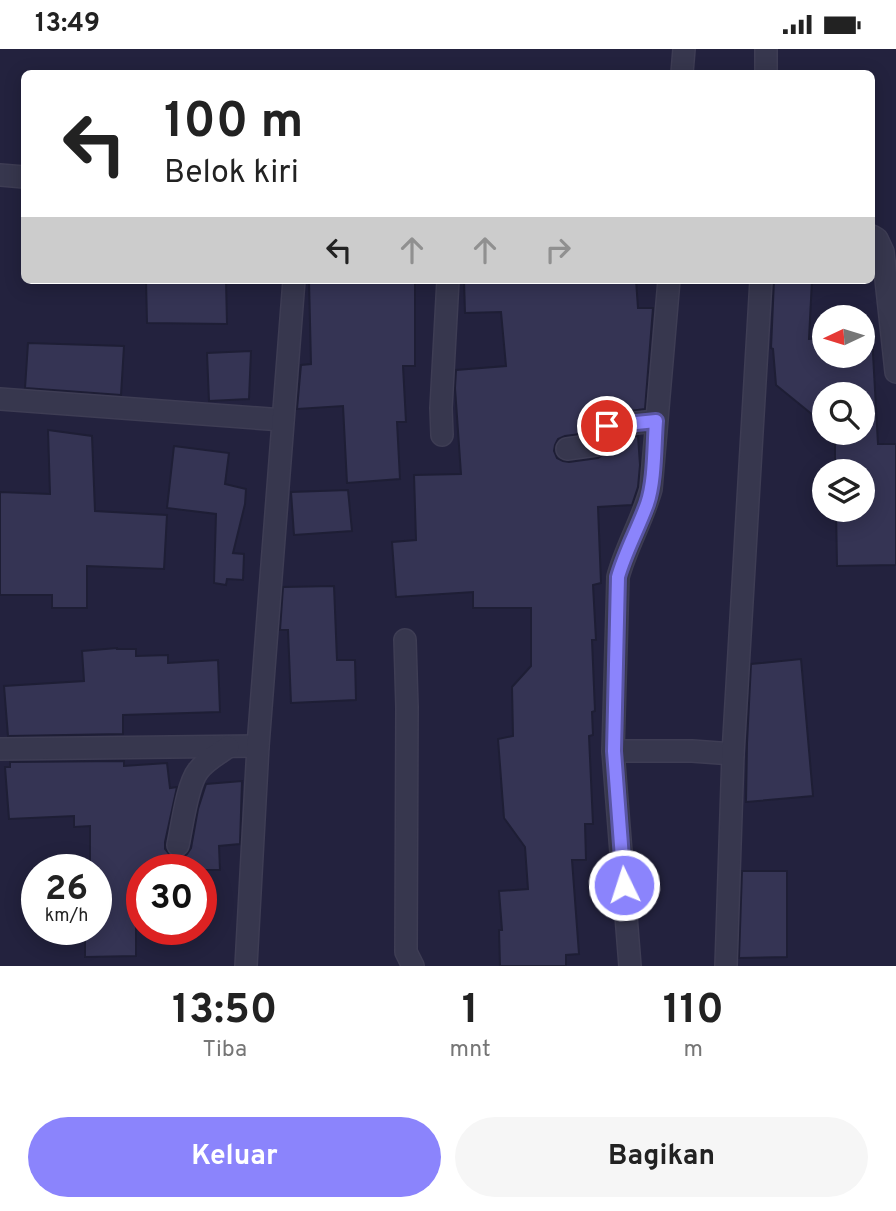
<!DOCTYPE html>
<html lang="id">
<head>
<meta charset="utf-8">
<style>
	body { margin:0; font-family:Overpass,sans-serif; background:#f6f6f6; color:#222; height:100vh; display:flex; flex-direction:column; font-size:26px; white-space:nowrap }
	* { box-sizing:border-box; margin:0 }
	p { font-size:23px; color:#767676 }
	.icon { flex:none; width:38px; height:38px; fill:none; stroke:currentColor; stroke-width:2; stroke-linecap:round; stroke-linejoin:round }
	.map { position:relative; height:917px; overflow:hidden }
	.details { display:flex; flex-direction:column; background:#fff; flex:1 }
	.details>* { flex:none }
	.hud { position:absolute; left:21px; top:21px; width:854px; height:214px; border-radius:10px; box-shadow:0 4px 18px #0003; background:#fff; color:#222; overflow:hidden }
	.needle { width:46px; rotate:266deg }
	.buttons { position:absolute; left:812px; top:256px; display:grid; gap:14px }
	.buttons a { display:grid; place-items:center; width:63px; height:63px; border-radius:50%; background:#fff; box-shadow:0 4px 18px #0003; font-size:35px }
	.speed { position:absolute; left:21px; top:805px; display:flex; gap:14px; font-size:35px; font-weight:700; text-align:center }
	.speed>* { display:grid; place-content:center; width:91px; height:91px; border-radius:50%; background:#fff; box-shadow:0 4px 18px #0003; line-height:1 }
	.speed small { font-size:18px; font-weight:400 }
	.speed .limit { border:10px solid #d22; background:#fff; color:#111 }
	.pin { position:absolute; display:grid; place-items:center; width:60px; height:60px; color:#fff; margin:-30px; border:4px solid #fff; border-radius:50%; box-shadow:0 2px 7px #0007 }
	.me { position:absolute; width:77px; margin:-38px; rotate:356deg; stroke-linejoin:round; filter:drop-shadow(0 0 5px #0008) }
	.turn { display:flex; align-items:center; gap:24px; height:147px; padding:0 28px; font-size:32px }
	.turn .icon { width:91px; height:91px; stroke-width:2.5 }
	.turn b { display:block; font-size:49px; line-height:60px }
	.lanes { display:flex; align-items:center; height:66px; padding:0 28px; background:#0003; justify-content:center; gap:35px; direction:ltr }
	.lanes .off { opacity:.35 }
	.eta { display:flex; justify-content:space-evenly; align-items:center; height:119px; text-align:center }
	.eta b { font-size:42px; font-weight:700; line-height:49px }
	.primary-button { display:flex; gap:14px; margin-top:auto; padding:14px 28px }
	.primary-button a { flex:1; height:80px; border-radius:42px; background:#8b84fc; color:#fff; font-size:28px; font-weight:700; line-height:80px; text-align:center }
	.primary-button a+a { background:#f6f6f6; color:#222 }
	.status { display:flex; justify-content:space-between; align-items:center; height:49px; padding:0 35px; background:#fff; direction:ltr }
	.status svg { height:19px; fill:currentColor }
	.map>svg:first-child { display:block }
</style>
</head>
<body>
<div class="status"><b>13:49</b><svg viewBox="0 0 49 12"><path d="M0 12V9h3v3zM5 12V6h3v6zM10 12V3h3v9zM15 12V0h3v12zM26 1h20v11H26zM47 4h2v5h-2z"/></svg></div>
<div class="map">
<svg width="896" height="917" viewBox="0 0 896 917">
	<rect width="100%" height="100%" fill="#23223e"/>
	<!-- building -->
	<g fill="#353454" stroke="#1e1e35" stroke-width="2">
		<polygon points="146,231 226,231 227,275 147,274"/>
		<polygon points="309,231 415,231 415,317 403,317 406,373 397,373 400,430 347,434 343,357 297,360 301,316 311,315"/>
		<polygon points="464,231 636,231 638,259 653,259 645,360 600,366 596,370 588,384 565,387 558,390 555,396 554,402 557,409 563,412 569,413 598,409 607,403 615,389 638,387 640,416 638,438 632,456 598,458 601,534 593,536 596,591 592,591 595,662 592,663 593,686 589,687 593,775 585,775 586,811 572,811 579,905 566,906 566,917 500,917 499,881 502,881 499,842 528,840 525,798 504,769 498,690 513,687 512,638 531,617 531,559 473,559 473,543 396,548 392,493 416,491 414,426 461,425 455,339 456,321 506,317 501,263 465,264"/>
		<polygon points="774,231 812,231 809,290 824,289 824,306 863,306 863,287 872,287 878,395 896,395 896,516 837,517 836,460 863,460 863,422 835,422 835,383 863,383 863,345 824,345 824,383 820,383 819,371 776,336 773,300 771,299"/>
		<polygon points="28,294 124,297 121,346 25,339"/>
		<polygon points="251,302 249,350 209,352 207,304"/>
		<polygon points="48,381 92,387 95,462 167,466 164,520 87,517 87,559 52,559 52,546 0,546 0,443 50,445"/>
		<polygon points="174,397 229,404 225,435 246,440 245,455 233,504 244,505 243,531 227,530 226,536 214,534 216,465 167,459"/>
		<polygon points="348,441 352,482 294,486 291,443"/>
		<polygon points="334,537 337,611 355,611 356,651 291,654 288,581 280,581 283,538"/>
		<polygon points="117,599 117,600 136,600 136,607 168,606 168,614 218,611 220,663 123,666 123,685 8,687 4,637 84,632 82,602"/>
		<polygon points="801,610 813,747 746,753 747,694 751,615"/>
		<polygon points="124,712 124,717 167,714 170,739 177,738 165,793 165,800 170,806 176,809 183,808 187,805 191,799 198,760 206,735 242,732 240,795 219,797 220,821 142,821 142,832 136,832 136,907 85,908 85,880 96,880 96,821 90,821 90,777 74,778 74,767 9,770 5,718 10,718 10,713"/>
		<polygon points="742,822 787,822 787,908 739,909"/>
	</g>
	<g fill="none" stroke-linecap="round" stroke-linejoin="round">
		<defs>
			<g id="minor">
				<polyline points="682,24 684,0"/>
				<polyline points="766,24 766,0"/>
				<polyline points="0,126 24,128"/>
				<polyline points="872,187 877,190 883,203 896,323"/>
				<polyline points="0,350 283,371"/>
				<polyline points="442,386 441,359 448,231"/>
				<polyline points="567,400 596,396 607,377 656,372"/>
				<polyline points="405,591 407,658 406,903 413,917"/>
				<polyline points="0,700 258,697"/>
				<polyline points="613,702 692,702 733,705"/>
				<path d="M 178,796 C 182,778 187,736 198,722 C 205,712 218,705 228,698"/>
				<polyline points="246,917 258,697 294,231"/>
				<path d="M 630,917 L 613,702 L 618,528 C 626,498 643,470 651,440 L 669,231"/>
				<polyline points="726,917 733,705 761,231"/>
			</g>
		</defs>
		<!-- minor casing -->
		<use href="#minor" stroke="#3e3d54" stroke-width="24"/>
		<!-- minor -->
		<use href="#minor" stroke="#37374e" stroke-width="21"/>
	</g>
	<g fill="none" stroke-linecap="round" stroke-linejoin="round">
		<defs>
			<path id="route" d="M 607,377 L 656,372 C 654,397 655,432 647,455 C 638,480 625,503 618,528 L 614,702 L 624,836"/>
		</defs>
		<!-- route casing -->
		<use href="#route" stroke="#5a56a4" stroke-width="18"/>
		<!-- route -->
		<use href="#route" stroke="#8b84fc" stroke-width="12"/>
	</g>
</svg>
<div class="buttons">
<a><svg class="needle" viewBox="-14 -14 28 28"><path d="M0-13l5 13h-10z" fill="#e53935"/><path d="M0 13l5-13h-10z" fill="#767676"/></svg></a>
<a><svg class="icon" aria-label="search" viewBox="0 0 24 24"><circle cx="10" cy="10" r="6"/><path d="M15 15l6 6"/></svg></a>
<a><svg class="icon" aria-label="layers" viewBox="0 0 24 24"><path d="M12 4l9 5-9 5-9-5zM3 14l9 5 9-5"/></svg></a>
</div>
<div class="speed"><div>26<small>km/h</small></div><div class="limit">30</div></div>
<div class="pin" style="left:607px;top:377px;background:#d93025"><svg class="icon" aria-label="arrive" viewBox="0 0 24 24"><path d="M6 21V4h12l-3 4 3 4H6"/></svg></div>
<svg class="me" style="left:624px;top:836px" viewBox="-20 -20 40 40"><circle r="17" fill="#8b84fc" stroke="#fff" stroke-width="3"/><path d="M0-11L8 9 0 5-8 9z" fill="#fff"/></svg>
<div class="hud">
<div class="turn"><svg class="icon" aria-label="left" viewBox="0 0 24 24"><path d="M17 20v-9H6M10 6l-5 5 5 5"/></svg><div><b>100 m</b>Belok kiri</div></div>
<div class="lanes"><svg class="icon" aria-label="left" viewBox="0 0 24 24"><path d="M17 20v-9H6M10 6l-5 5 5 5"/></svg><svg class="icon off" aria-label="ahead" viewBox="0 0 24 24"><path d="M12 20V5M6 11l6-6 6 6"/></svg><svg class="icon off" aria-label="ahead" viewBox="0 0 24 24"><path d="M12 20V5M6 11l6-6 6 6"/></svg><svg class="icon off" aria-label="right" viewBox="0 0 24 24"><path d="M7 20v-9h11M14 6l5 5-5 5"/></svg></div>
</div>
</div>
<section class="details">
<div class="eta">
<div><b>13:50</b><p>Tiba</p></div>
<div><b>1</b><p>mnt</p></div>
<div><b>110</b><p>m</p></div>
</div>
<div class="primary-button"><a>Keluar</a><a>Bagikan</a></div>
</section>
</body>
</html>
